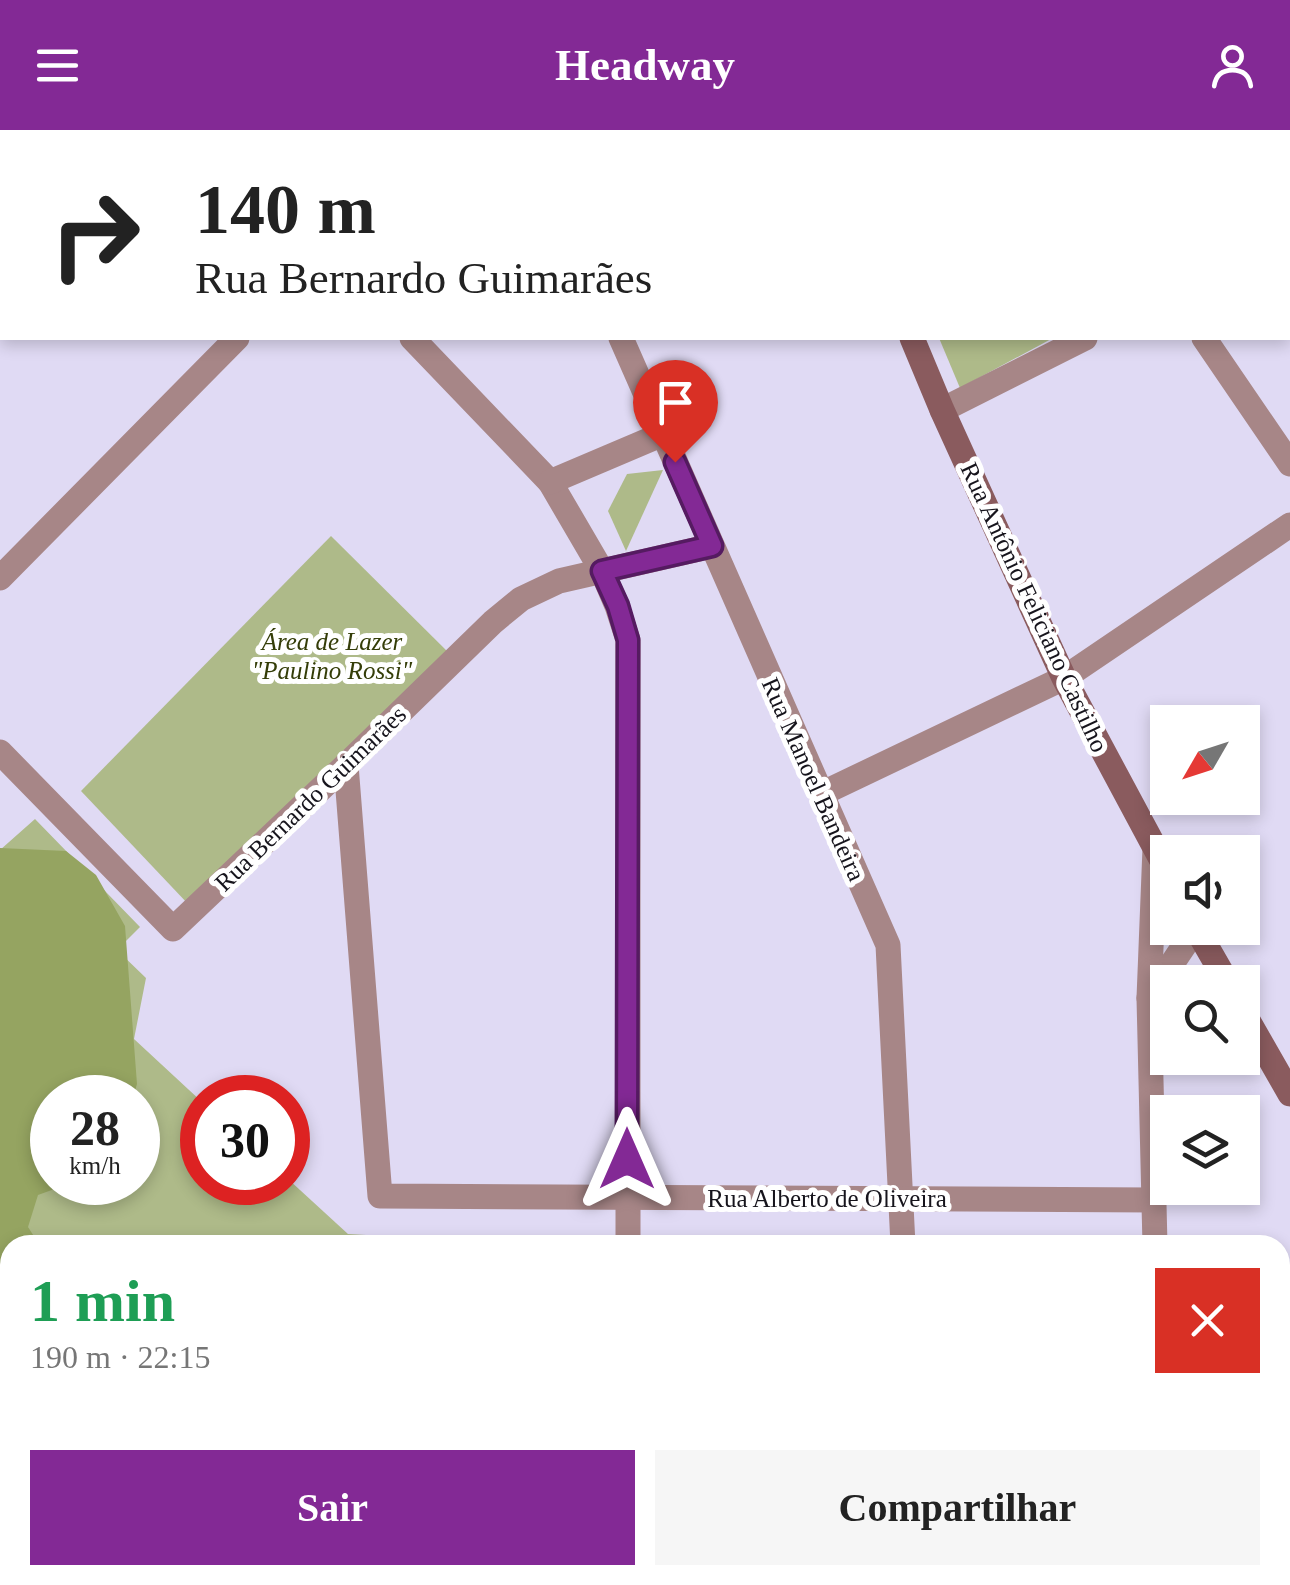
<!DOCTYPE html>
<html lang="pt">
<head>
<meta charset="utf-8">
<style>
	body { margin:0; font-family:Georgia,serif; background:#f6f6f6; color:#222; height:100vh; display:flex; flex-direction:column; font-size:38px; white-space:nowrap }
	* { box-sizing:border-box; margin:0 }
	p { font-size:32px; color:#767676 }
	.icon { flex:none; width:55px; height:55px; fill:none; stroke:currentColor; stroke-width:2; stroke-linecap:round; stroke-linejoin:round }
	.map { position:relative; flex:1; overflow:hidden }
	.panel { position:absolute; left:0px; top:1105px; width:1290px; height:350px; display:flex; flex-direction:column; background:#fff; border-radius:30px 30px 0 0; box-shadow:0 5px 15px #0003 }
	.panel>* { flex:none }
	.guide { position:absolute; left:0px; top:0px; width:1290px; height:210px; box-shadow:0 5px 15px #0003; background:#fff; color:#222; overflow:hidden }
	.needle { width:65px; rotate:231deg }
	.tools { position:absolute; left:1150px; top:575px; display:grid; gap:20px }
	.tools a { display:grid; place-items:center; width:110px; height:110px; border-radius:0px; background:#fff; box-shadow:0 5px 15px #0003; font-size:50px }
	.speed { position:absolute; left:30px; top:945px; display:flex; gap:20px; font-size:50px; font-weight:700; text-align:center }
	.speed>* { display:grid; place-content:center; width:130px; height:130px; border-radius:50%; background:#fff; box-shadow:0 5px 15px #0003; line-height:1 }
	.speed small { font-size:25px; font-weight:400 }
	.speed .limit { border:15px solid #d22; background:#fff; color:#111 }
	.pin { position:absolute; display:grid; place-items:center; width:85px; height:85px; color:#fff; margin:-102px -42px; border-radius:50% 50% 50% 0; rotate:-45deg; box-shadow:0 0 10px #0007 }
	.pin .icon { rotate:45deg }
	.me { position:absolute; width:110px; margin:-55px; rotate:0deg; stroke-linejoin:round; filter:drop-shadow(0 0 8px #0008) }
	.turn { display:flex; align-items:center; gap:35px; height:210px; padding:0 30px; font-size:45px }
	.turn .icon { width:130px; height:130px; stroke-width:2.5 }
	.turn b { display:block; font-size:70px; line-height:85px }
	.round { display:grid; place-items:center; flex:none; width:105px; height:105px; border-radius:0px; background:#f6f6f6 }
	.headline { display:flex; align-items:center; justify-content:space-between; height:170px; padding:0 30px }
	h1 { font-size:60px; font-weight:700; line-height:75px; color:#1e9e55 }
	.action { display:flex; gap:20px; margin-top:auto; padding:20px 30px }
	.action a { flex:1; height:115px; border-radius:0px; background:#832995; color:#fff; font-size:40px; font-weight:700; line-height:115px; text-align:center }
	.action a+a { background:#f6f6f6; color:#222 }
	header { display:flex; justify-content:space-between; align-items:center; height:130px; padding:0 30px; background:#832995; color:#fff; font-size:45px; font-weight:700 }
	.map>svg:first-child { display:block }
</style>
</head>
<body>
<header><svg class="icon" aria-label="menu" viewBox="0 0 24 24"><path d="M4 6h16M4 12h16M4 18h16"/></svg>Headway<svg class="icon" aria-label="person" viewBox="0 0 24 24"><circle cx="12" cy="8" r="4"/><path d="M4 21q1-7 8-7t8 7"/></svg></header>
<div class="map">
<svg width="1290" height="1455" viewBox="0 0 1290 1455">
	<rect width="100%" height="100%" fill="#e0daf4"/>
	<!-- green -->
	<g fill="#aeba89" fill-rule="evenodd">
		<polygon points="853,0 1002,0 1005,2 854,2"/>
		<polygon points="939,208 1053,208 960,258"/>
		<polygon points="663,340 626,421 608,381 627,344"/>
		<polygon points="331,406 452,526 189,775 81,661"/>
		<path d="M 35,689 L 140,797 L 117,820 L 146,848 L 134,909 L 202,972 L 202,1052 L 288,1052 L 288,1049 L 348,1104 L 545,1115 L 10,1115 L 10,1445 L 881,1445 L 881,1455 L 0,1455 L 0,720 ZM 52,968 L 138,968 L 138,1052 L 52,1052 Z"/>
	</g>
	<!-- forest -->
	<g fill="#95a461">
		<polygon points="0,718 66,721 96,745 125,796 137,954 133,967 52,968 52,1052 71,1053 38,1065 28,1097 37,1111 43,1115 10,1115 9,1396 3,1357 0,1356"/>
		<polygon points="32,1445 231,1445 237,1455 31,1455"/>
	</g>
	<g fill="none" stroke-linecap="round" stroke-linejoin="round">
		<!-- street -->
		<g stroke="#a78687" stroke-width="25">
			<polyline points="205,0 207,2"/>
			<polyline points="532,0 533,2"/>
			<polyline points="1063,0 1065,2"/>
			<polyline points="81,2 83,0"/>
			<polyline points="438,2 440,0"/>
			<polyline points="0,81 2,79"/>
			<polyline points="412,208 550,352 602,441 617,476 628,510 628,1115"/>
			<polyline points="621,208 888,815 903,1115"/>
			<polyline points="1204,208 1290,334"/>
			<polyline points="942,280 1085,208"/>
			<polyline points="550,352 663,304"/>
			<polyline points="0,448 237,208"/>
			<polyline points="0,622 173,799 346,635 493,492 521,469 559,451 712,416"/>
			<polyline points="346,635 380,1066 1154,1070"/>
			<polyline points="821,664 1064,548 1290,395"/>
			<polyline points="1149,868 1196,798"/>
			<polyline points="1155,1115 1149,868 1155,718"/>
			<polyline points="911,1445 911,1455"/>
			<polyline points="1158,1445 1158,1455"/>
		</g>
		<!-- secondary -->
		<g stroke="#8a5b5e" stroke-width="25">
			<polyline points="826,0 827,2"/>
			<polyline points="912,208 942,280 1064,548 1168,742"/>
			<polyline points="1196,798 1227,852"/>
			<polyline points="1242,880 1290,964"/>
		</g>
	</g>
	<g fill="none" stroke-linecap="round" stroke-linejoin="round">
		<defs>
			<polyline id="route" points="627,1029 628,510 618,476 602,441 712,416 675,332"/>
		</defs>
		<!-- route casing -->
		<use href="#route" stroke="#551b61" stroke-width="25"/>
		<!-- route -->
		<use href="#route" stroke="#832995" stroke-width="18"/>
	</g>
	<g text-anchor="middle" stroke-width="10" stroke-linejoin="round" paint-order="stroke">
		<!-- street labels -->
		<g font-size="25" fill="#16141c" stroke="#fff">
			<text transform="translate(1035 477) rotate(65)" y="9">Rua Antônio Feliciano Castilho</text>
			<text transform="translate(814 649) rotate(66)" y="9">Rua Manoel Bandeira</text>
			<text transform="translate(310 668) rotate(-44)" y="9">Rua Bernardo Guimarães</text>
			<text x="827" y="1077">Rua Alberto de Oliveira</text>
		</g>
		<!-- park labels -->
		<g font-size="25" font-style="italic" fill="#343d08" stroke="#fff">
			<text x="332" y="520">Área de Lazer<tspan x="332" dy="29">"Paulino Rossi"</tspan></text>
		</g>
	</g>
</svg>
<div class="tools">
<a><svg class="needle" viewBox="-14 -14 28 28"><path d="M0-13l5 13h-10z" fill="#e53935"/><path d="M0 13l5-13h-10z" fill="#767676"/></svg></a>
<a><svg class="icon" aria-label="sound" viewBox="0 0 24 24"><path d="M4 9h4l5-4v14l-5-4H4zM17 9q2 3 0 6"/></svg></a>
<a><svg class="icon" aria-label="search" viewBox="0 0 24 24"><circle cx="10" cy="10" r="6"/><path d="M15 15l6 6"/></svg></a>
<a><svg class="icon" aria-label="layers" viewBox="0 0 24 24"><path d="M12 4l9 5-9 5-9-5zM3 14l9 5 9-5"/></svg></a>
</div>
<div class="speed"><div>28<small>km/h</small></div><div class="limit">30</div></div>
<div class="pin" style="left:675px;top:332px;background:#d93025"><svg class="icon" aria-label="arrive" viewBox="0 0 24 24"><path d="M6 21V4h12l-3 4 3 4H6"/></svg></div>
<svg class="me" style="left:627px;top:1029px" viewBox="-20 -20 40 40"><path d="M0-17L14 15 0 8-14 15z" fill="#832995" stroke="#fff" stroke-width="4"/></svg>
<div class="guide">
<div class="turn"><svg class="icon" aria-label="right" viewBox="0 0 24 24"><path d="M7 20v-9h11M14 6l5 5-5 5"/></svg><div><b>140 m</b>Rua Bernardo Guimarães</div></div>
</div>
<section class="panel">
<div class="headline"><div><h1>1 min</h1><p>190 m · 22:15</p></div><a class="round" style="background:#d93025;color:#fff"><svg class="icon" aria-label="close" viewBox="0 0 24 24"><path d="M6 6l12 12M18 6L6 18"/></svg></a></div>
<div class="action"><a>Sair</a><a>Compartilhar</a></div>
</section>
</div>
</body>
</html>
